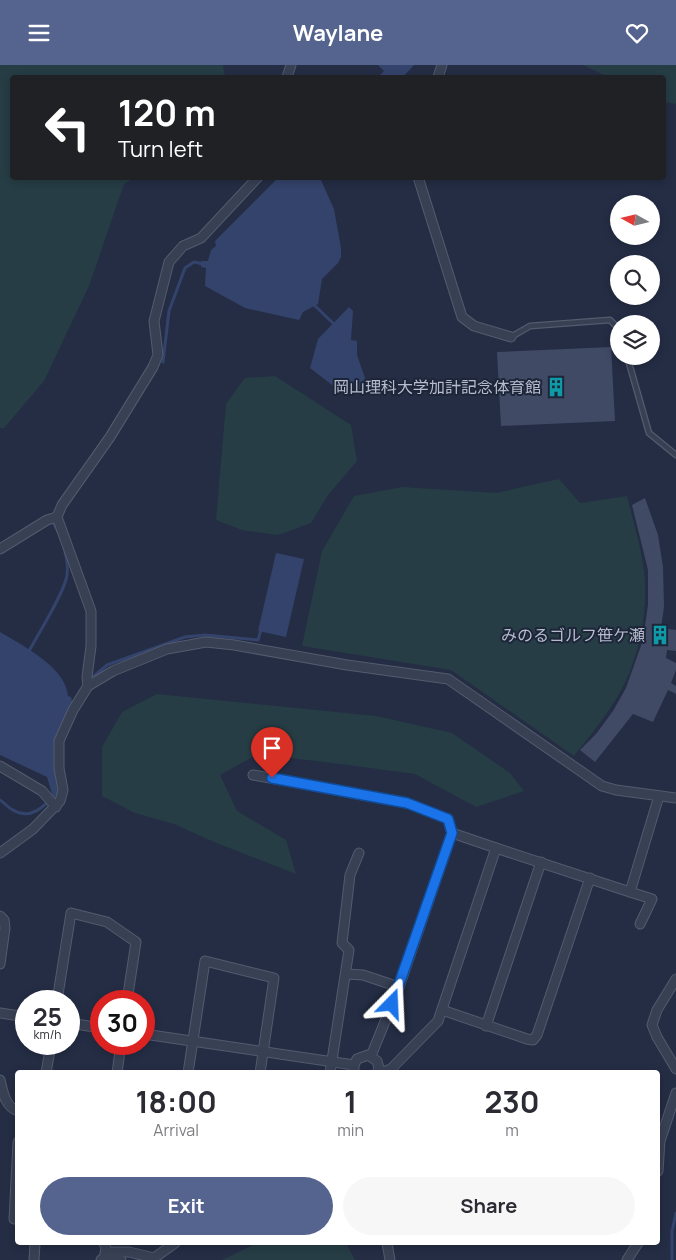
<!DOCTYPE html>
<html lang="en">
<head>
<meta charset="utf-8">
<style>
	body { margin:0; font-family:Manrope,"Noto Sans JP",sans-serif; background:#f7f7f7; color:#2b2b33; height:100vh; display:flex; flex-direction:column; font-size:19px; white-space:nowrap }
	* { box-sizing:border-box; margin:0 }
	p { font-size:16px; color:#7c7c81 }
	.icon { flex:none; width:28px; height:28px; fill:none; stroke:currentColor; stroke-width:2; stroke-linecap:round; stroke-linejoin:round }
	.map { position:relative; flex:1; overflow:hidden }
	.panel { position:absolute; left:15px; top:1005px; width:645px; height:175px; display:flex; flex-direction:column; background:#fff; border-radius:5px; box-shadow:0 2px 8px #0003 }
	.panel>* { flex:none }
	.hud { position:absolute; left:10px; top:10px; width:656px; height:105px; border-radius:5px; box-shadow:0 2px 8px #0003; background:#202124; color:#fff; overflow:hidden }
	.needle { width:32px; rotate:278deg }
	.tools { position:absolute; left:610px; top:130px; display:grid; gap:10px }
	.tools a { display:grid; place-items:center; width:50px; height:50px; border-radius:50%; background:#fff; box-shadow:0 2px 8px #0003; font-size:25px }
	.speed { position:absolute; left:15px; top:925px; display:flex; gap:10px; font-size:25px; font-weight:700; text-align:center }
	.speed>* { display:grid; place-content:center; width:65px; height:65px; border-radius:50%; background:#fff; box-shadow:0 2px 8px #0003; line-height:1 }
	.speed small { font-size:12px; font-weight:400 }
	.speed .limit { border:8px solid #d22; background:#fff; color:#111 }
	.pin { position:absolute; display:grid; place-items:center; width:42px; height:42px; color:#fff; margin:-51px -21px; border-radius:50% 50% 50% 0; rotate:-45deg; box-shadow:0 0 5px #0007 }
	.pin .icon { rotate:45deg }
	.me { position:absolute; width:55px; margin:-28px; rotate:21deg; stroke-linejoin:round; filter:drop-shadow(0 0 4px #0008) }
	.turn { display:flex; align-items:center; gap:18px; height:105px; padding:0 25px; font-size:22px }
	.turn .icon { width:65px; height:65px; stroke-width:2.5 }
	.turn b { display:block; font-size:35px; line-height:42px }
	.eta { display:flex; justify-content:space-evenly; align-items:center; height:85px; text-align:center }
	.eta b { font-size:30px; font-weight:700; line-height:35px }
	.button { display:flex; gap:10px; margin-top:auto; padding:10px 25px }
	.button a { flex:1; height:58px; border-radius:30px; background:#55638f; color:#fff; font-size:20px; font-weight:700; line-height:58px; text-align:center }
	.button a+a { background:#f7f7f7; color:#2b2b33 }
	header { display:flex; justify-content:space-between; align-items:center; height:65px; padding:0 25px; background:#55638f; color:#fff; font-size:22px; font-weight:700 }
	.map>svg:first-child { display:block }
</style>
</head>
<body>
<header><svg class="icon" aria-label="menu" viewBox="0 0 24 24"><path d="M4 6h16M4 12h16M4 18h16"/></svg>Waylane<svg class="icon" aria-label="heart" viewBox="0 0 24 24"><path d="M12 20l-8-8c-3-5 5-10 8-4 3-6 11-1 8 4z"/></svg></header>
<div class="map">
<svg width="676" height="1195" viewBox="0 0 676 1195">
	<rect width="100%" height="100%" fill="#242d44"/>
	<!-- green -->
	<g fill="#263d45">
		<polygon points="0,0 223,0 225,12 12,12 12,112 134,113 124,119 89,221 44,316 4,363 0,363"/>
		<polygon points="583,0 676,0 676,39 664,37 664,12 608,12"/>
		<polygon points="275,311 351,360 357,396 328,430 311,458 278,470 242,465 216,455 226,339 245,313"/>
		<path d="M 559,414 L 580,438 L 627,431 C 633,455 641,481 644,506 C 649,544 639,595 619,629 C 606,651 590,671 574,691 L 451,605 L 302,581 L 322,486 L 354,431 L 402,422 L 496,428 Z"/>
		<polygon points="157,629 376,651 452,668 510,708 524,726 476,742 415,709 348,700 258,689 220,710 237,746 286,775 296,809 214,777 174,759 135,748 102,731 102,682 122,647"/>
		<polygon points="257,1178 346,1178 355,1195 222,1195"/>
	</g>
	<!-- water -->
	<g fill="#34436b">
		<polygon points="378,0 414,0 403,12 378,12 384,6"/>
		<polygon points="278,113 320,113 334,144 341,183 341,192 338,198 322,214 318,239 303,247 299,255 245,243 205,221 206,203 201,202 201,196 208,196 211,185 216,181 215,176"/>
		<polygon points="349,242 353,246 351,275 357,276 357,290 367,319 358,330 336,323 310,303 318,274"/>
		<polygon points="276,488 304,494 286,572 258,566"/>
		<path d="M 0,567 C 23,581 66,602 68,631 L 71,632 L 72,636 L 55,677 L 54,697 L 58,732 L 52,729 L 47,712 L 0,690 Z"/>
	</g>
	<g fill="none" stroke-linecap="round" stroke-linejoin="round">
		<!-- stream -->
		<g stroke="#34436b" stroke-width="3">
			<polyline points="312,238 335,260"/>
			<polyline points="163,297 169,246 185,203 194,197 203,199"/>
			<polyline points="54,459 58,467"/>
			<path d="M 28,588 C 37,571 65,527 67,510 C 68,502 67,494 65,487"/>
			<polyline points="94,611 107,600 185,572 205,570 258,575 261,565"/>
			<path d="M 0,735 C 5,738 8,743 13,745 C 30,756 45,741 55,729 L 55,726"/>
			<polyline points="672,1195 672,1166 676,1148"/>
		</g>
	</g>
	<!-- building -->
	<g fill="#404a65">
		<polygon points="611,282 615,356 501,361 497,287"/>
		<polygon points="645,433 658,470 663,502 664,542 661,563 676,565 676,586 667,585 666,593 676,598 676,605 671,618 676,621 676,629 668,625 653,657 633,649 595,697 580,685 596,669 613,646 626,623 643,575 648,540 648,505 632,440"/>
	</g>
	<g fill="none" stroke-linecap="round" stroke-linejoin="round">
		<defs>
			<g id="service">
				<polyline points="511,272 530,261 610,255 619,264"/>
				<polyline points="627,291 649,368 676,390"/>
			</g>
			<g id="minor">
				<polyline points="287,12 291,0"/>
				<polyline points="438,12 442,0"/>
				<polyline points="418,112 462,252 474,261 511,272"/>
				<polyline points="0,484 47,455 57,452"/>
				<polyline points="88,621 87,612 91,581 91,546 57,452 62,440 110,372 153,302 158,290 154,256 169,197 183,181 201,173 258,112"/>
				<polyline points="0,701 42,726 56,742"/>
				<polyline points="253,710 407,738 448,754 452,768 496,783"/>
				<polyline points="0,788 33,764 60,736 63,725 59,703 59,676 73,645 88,621 113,606 167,584 206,577 234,580 347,600 448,614 602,721 616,725 676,733"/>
				<polyline points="630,827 652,834 640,859"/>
				<polyline points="0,851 4,855 5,863 0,899"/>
				<polyline points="346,909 363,910 399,922"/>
				<polyline points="676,914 657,945 652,960 657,972 676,1004"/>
				<polyline points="57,936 71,848 107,857 136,877 127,936"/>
				<polyline points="442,945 527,974 533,975 537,970 590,813"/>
				<polyline points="0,948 26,952"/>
				<polyline points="69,958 101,963"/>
				<polyline points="486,961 541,797"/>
				<polyline points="144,969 354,1000"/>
				<polyline points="371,991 399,922 452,768"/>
				<polyline points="378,1006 383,1007 391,1004 438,956 496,783 630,827 659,731"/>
				<polyline points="46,1008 51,979"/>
				<polyline points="117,1008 121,979"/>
				<polyline points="188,1008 205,896 274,913 260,1008"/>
				<polyline points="330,1008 349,885 342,878 350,810 359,788"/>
				<polyline points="354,1008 354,1000 357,994 368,990 377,996 379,1003 378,1008"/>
				<path d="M 0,1015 C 3,1027 5,1042 18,1046"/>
				<polyline points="18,1077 14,1154 18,1154"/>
				<polyline points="658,1106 660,1076 676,1028"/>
				<polyline points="104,1178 106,1183 104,1194"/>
				<polyline points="387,1178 390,1195"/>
				<polyline points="104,1194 121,1195"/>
				<polyline points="34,1195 35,1178"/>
				<polyline points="101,1195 112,1187 129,1187 154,1193 175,1178"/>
				<polyline points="627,1195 638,1178"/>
			</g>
		</defs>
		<!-- service casing -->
		<use href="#service" stroke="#545b6e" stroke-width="7"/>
		<!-- minor casing -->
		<use href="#minor" stroke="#545b6e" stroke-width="11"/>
		<!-- service -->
		<use href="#service" stroke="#384054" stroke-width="4.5"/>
		<!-- minor -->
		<use href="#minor" stroke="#384054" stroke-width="9"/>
	</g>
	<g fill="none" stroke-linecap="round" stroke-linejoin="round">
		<defs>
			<polyline id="route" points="272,713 407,738 448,754 452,768 392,939"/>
		</defs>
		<!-- route casing -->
		<use href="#route" stroke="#114b97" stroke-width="12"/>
		<!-- route -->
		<use href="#route" stroke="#1a73e8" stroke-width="9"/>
	</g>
	<!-- icons -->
	<defs>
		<symbol id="building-bare" viewBox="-9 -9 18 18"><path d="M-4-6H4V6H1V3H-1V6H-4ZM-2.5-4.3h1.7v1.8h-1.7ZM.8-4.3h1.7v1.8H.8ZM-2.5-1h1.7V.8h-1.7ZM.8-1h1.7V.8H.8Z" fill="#0f9aa8" stroke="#1d2539" stroke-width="2.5" paint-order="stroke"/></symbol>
	</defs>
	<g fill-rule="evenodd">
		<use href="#building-bare" x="542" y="308" width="28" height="28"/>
		<use href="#building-bare" x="646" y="556" width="28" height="28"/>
	</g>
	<g text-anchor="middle" stroke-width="4" stroke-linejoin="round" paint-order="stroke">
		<!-- poi labels -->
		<g font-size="16" fill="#b6bccd" stroke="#1d2539" text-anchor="end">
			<text x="541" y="328">岡山理科大学加計記念体育館</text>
			<text x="645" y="576">みのるゴルフ笹ケ瀬</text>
		</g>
	</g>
</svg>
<div class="tools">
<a><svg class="needle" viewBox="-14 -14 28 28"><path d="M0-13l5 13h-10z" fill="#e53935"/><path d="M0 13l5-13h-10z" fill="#7c7c81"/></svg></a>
<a><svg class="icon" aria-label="search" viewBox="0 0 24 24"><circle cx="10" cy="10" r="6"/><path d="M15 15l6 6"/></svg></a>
<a><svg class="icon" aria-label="layers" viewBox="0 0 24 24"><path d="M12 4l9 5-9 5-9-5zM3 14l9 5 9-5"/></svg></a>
</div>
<div class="speed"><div>25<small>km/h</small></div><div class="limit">30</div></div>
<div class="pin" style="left:272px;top:713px;background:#d93025"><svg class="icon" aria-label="arrive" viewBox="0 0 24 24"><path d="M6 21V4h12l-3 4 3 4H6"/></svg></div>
<svg class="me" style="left:392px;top:939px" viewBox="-20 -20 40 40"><path d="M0-17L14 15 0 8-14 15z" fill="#1a73e8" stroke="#fff" stroke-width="4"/></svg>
<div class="hud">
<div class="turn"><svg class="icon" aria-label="left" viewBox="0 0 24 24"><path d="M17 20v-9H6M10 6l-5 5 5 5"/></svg><div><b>120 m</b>Turn left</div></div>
</div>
<section class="panel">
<div class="eta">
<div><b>18:00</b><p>Arrival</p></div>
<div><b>1</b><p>min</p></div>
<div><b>230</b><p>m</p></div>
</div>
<div class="button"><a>Exit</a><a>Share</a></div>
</section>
</div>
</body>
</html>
